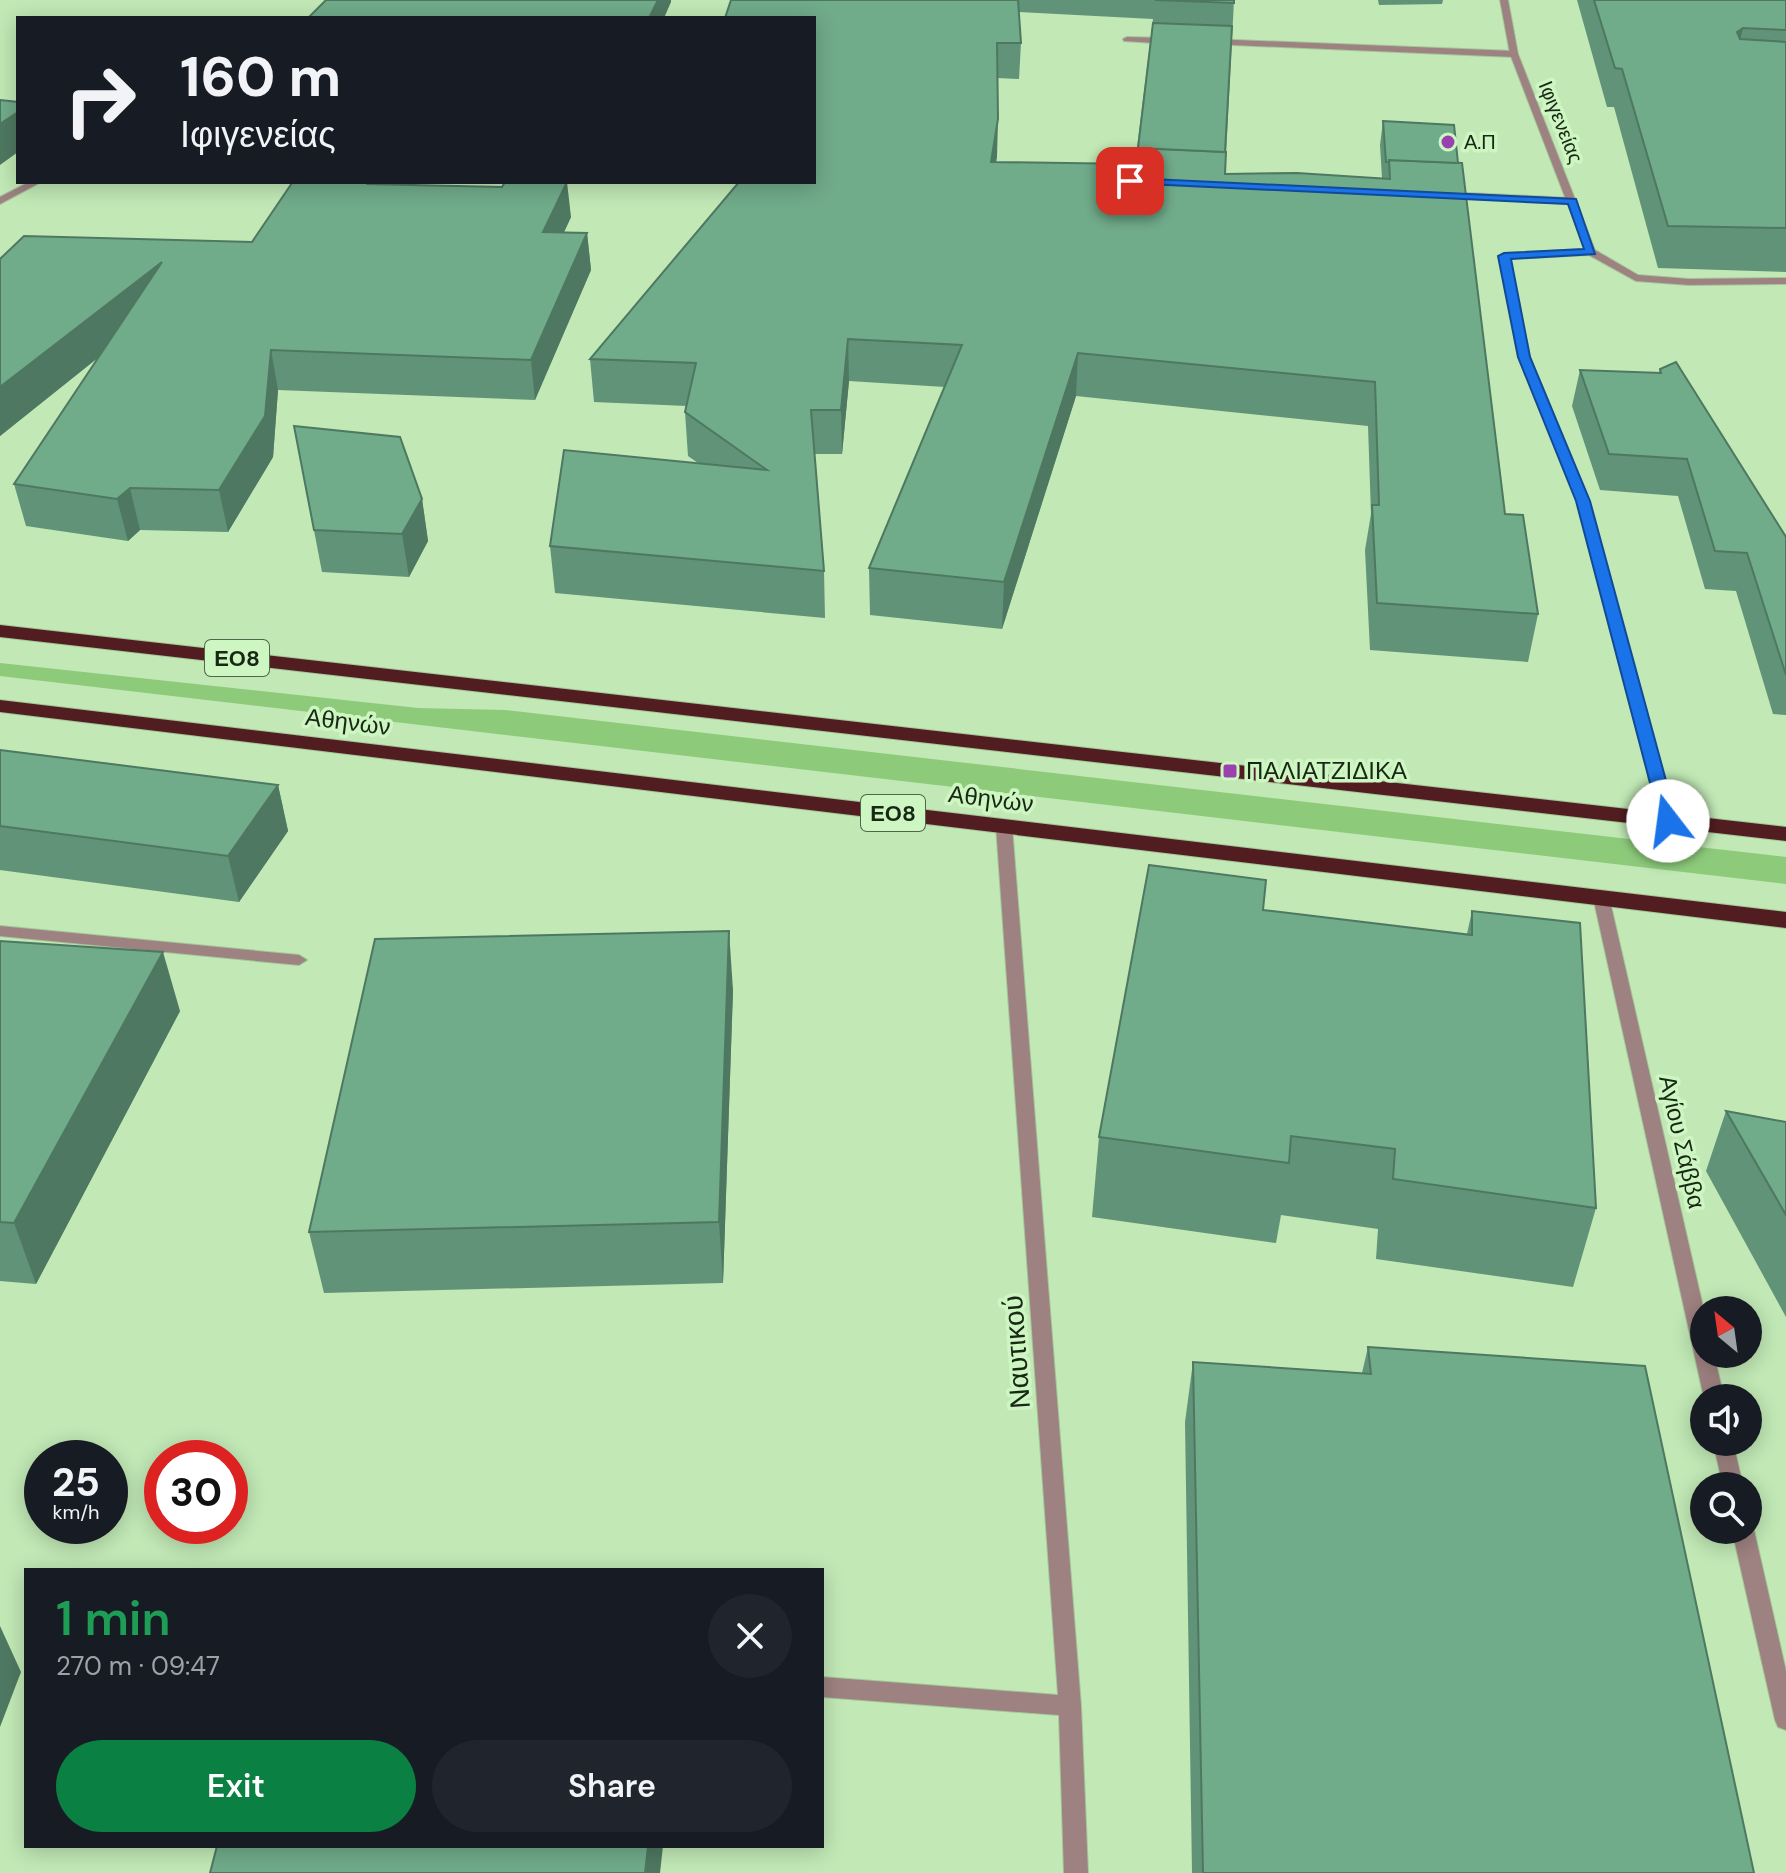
<!DOCTYPE html>
<html lang="en">
<head>
<meta charset="utf-8">
<style>
	body { margin:0; font-family:"DM Sans",sans-serif; background:#20242c; color:#f1f3f6; height:100vh; display:flex; flex-direction:column; font-size:30px; white-space:nowrap }
	* { box-sizing:border-box; margin:0 }
	p { font-size:26px; color:#9ea1a6 }
	.icon { flex:none; width:44px; height:44px; fill:none; stroke:currentColor; stroke-width:2; stroke-linecap:round; stroke-linejoin:round }
	.map { position:relative; flex:1; overflow:hidden }
	.side { position:absolute; left:24px; top:1568px; width:800px; height:280px; display:flex; flex-direction:column; background:#171b24; border-radius:0px; box-shadow:0 4px 20px #0003 }
	.side>* { flex:none }
	.banner { position:absolute; left:16px; top:16px; width:800px; height:168px; border-radius:0px; box-shadow:0 4px 20px #0003; background:#171b24; color:#f1f3f6; overflow:hidden }
	.needle { width:52px; rotate:331deg }
	.fabs { position:absolute; left:1690px; top:1296px; display:grid; gap:16px }
	.fabs a { display:grid; place-items:center; width:72px; height:72px; border-radius:50%; background:#171b24; box-shadow:0 4px 20px #0003; font-size:40px }
	.speed { position:absolute; left:24px; top:1440px; display:flex; gap:16px; font-size:40px; font-weight:700; text-align:center }
	.speed>* { display:grid; place-content:center; width:104px; height:104px; border-radius:50%; background:#171b24; box-shadow:0 4px 20px #0003; line-height:1 }
	.speed small { font-size:20px; font-weight:400 }
	.speed .limit { border:12px solid #d22; background:#fff; color:#111 }
	.pin { position:absolute; display:grid; place-items:center; width:68px; height:68px; color:#fff; margin:-34px; border-radius:16px; box-shadow:0 4px 12px #0006 }
	.me { position:absolute; width:88px; margin:-44px; rotate:345deg; stroke-linejoin:round; filter:drop-shadow(0 0 6px #0008) }
	.turn { display:flex; align-items:center; gap:28px; height:168px; padding:0 32px; font-size:36px }
	.turn .icon { width:104px; height:104px; stroke-width:2.5 }
	.turn b { display:block; font-size:56px; line-height:68px }
	.round { display:grid; place-items:center; flex:none; width:84px; height:84px; border-radius:42px; background:#20242c }
	.summary { display:flex; align-items:center; justify-content:space-between; height:136px; padding:0 32px }
	h1 { font-size:48px; font-weight:600; line-height:60px; color:#1e9e55 }
	.button { display:flex; gap:16px; margin-top:auto; padding:16px 32px }
	.button a { flex:1; height:92px; border-radius:48px; background:#0b8043; color:#fff; font-size:32px; font-weight:600; line-height:92px; text-align:center }
	.button a+a { background:#20242c; color:#f1f3f6 }
	.map>svg:first-child { display:block }
</style>
</head>
<body>
<div class="map">
<svg width="1786" height="1873" viewBox="0 0 1786 1873">
	<rect width="100%" height="100%" fill="#c1e8b5"/>
	<!-- green -->
	<polygon fill="#8dcb7b" points="0,663 418,708 505,710 1786,857 1786,884 0,676"/>
	<g fill="none" stroke-linecap="round" stroke-linejoin="round">
		<defs>
			<g id="lane">
				<polygon points="1127,37 1169,38 1173,41 1169,44 1124,41 1123,39"/>
				<polygon points="1212,39 1514,51 1518,54 1514,57 1209,44 1208,42"/>
				<polygon points="1446,192 1572,198 1577,201 1572,204 1443,197 1443,193"/>
				<polygon points="0,926 299,955 307,960 299,965 0,936"/>
			</g>
			<g id="street">
				<polygon points="1500,0 1508,0 1518,54 1595,250 1638,275 1689,279 1786,278 1786,284 1689,285 1636,281 1589,255 1510,259 1530,357 1589,501 1676,821 1668,826 1660,821 1577,501 1518,357 1499,256 1504,253 1585,249 1510,54"/>
				<polygon points="29,182 41,182 0,204 0,197"/>
				<polygon points="1004,821 1012,826 1081,1706 1088,1873 1064,1873 1059,1715 822,1697 822,1677 1058,1695 996,826"/>
				<polygon points="1601,892 1609,897 1704,1311 1704,1354 1714,1354 1724,1398 1704,1398 1593,897"/>
				<polygon points="1713,1442 1733,1442 1743,1486 1723,1486"/>
				<polygon points="1748,1523 1754,1530 1786,1671 1786,1730 1778,1727 1775,1720 1732,1530 1748,1530"/>
			</g>
			<g id="highway">
				<polygon points="0,625 1786,827 1786,841 0,637"/>
				<polygon points="0,700 1786,912 1786,928 0,712"/>
			</g>
		</defs>
		<!-- lane casing -->
		<use href="#lane" stroke="#a3c598" stroke-width="2"/>
		<!-- street casing -->
		<use href="#street" stroke="#a3c598" stroke-width="2"/>
		<!-- highway casing -->
		<use href="#highway" stroke="#a3c598" stroke-width="2"/>
		<!-- lane -->
		<use href="#lane" fill="#9e8181" fill-rule="evenodd"/>
		<!-- street -->
		<use href="#street" fill="#9e8181" fill-rule="evenodd"/>
		<!-- highway -->
		<use href="#highway" fill="#521d20" fill-rule="evenodd"/>
	</g>
	<!-- wall -->
	<g fill="#609377" fill-rule="evenodd">
		<path d="M 869,0 L 1234,0 L 1225,174 L 1382,178 L 1380,145 L 1383,121 L 1505,514 L 1538,614 L 1528,662 L 1370,650 L 1365,550 L 1371,514 L 1368,426 L 1076,396 L 1002,629 L 870,615 L 869,568 L 945,387 L 849,381 L 842,454 L 814,454 L 824,571 L 825,618 L 555,593 L 550,546 L 698,463 L 688,456 L 685,412 L 687,406 L 594,402 L 590,359 L 814,182 ZM 1019,12 L 1153,19 L 1135,164 L 996,162 L 997,78 L 1019,79 L 1021,43 Z"/>
		<polygon points="1378,0 1443,0 1442,4 1379,5"/>
		<polygon points="1577,0 1786,0 1786,272 1658,268 1614,107 1607,107"/>
		<polygon points="305,182 403,182 401,185 571,217 564,232 587,233 591,270 535,400 278,390 273,457 228,532 140,530 128,541 26,526 14,484 99,357 0,436 0,259 252,242"/>
		<polygon points="1660,369 1786,537 1786,715 1773,714 1736,591 1705,589 1678,496 1600,490 1572,406 1580,370 1659,373"/>
		<polygon points="294,426 422,499 428,541 409,577 322,572"/>
		<polygon points="0,750 278,785 288,831 239,902 0,870"/>
		<polygon points="1263,910 1467,934 1472,911 1596,1208 1573,1287 1376,1259 1378,1229 1281,1215 1276,1243 1092,1217 1099,1137"/>
		<polygon points="0,941 180,1011 36,1284 0,1281"/>
		<polygon points="733,990 723,1283 324,1293 309,1232"/>
		<polygon points="1726,1111 1786,1122 1786,1317 1706,1171"/>
		<polygon points="1368,1347 1754,1873 1192,1873 1185,1422 1193,1362 1362,1373"/>
	</g>
	<!-- shaded-wall -->
	<g fill="#4e7861">
		<polygon points="658,0 671,0 671,2 664,18 649,18"/>
		<polygon points="1743,28 1734,66 1737,32"/>
		<polygon points="18,112 18,152 0,165 0,124"/>
		<polygon points="998,119 997,157 990,201 991,162"/>
		<polygon points="370,182 403,182 374,221 368,184"/>
		<polygon points="567,182 571,217 547,269 543,232"/>
		<polygon points="587,233 591,270 535,400 531,360"/>
		<polygon points="162,262 170,300 0,436 0,387"/>
		<polygon points="848,339 849,381 842,454 841,410"/>
		<polygon points="271,350 278,390 273,457 228,532 219,490"/>
		<polygon points="1078,353 1076,396 1002,629 1004,582"/>
		<polygon points="130,488 140,530 128,541 117,499"/>
		<polygon points="422,499 428,541 409,577 402,534"/>
		<polygon points="278,785 288,831 239,902 228,856"/>
		<polygon points="729,931 733,990 723,1283 719,1222"/>
		<polygon points="163,952 180,1011 36,1284 14,1223"/>
		<polygon points="0,1626 21,1672 0,1727"/>
		<polygon points="648,1846 663,1846 660,1873 645,1873"/>
	</g>
	<!-- building -->
	<g fill="#70ab8a" stroke="#4e7861" stroke-width="2">
		<polygon points="326,0 658,0 649,18 308,18"/>
		<polygon points="731,0 1018,0 1021,43 997,43 998,119 991,162 1135,164 1137,148 1226,152 1225,174 1297,173 1390,179 1389,160 1462,163 1505,514 1523,515 1538,614 1377,603 1372,505 1379,505 1375,382 1078,353 1004,582 869,568 962,345 848,339 841,410 811,410 824,571 550,546 564,450 767,470 685,412 696,363 590,359 739,182 814,182 814,18 725,18"/>
		<polygon points="1155,0 1234,0 1234,3"/>
		<polygon points="1594,0 1786,0 1786,30 1743,28 1737,32 1740,39 1786,42 1786,228 1668,226 1622,69 1615,68"/>
		<polygon points="1153,23 1232,26 1225,152 1138,148"/>
		<polygon points="0,100 18,102 18,112 0,124"/>
		<polygon points="1383,121 1454,125 1458,163 1389,160 1389,162 1386,162"/>
		<polygon points="305,182 370,182 368,184 502,187 505,182 567,182 543,232 587,233 531,360 271,350 265,416 219,490 130,488 117,499 14,484 162,262 0,387 0,259 24,236 252,242 292,183 304,183"/>
		<polygon points="1676,362 1786,537 1786,675 1747,553 1715,551 1687,459 1609,454 1580,370 1661,373 1660,369"/>
		<polygon points="294,426 400,437 422,499 402,534 314,530"/>
		<polygon points="0,750 278,785 228,856 0,826"/>
		<polygon points="1149,865 1266,880 1263,910 1472,935 1472,911 1580,923 1596,1208 1393,1179 1395,1149 1291,1136 1289,1163 1099,1137"/>
		<polygon points="729,931 719,1222 309,1232 375,939"/>
		<polygon points="0,941 163,952 14,1223 0,1222"/>
		<polygon points="1726,1111 1786,1122 1786,1215"/>
		<polygon points="1368,1347 1645,1366 1754,1873 1203,1873 1193,1362 1371,1374"/>
		<polygon points="217,1846 648,1846 645,1873 210,1873"/>
	</g>
	<!-- route -->
	<polygon fill="#1a73e8" stroke="#114b97" stroke-width="2" points="1130,178 1576,199 1595,254 1511,259 1530,357 1590,501 1677,821 1674,824 1662,824 1660,821 1576,501 1518,357 1498,256 1504,253 1584,249 1568,204 1126,183 1126,179"/>
	<!-- markers -->
	<g fill="#9942af" stroke="#cdf6c2" stroke-width="3">
		<circle cx="1448" cy="142" r="8"/>
		<rect x="1222" y="763" width="16" height="16" rx="4"/>
	</g>
	<g text-anchor="middle" stroke-width="7" stroke-linejoin="round" paint-order="stroke">
		<!-- far-street labels -->
		<g font-size="20" fill="#192815" stroke="#cdf6c2">
			<text transform="translate(1561 122) rotate(68)" y="7">Ιφιγενείας</text>
		</g>
		<!-- far-poi labels -->
		<g font-size="20" fill="#192815" stroke="#cdf6c2" text-anchor="start">
			<text x="1464" y="149">Α.Π</text>
		</g>
		<!-- shield labels -->
		<g fill="#cdf6c2" stroke="#4f6649" stroke-width="2">
			<rect x="205" y="640" width="64" height="36" rx="6"/>
			<rect x="861" y="795" width="64" height="36" rx="6"/>
		</g>
		<g font-size="22" font-weight="bold" fill="#192815">
			<text x="237" y="666">ΕΟ8</text>
			<text x="893" y="821">ΕΟ8</text>
		</g>
		<!-- street labels -->
		<g font-size="24" fill="#192815" stroke="#cdf6c2">
			<text transform="translate(348 722) rotate(7)" y="8">Αθηνών</text>
			<text transform="translate(991 799) rotate(7)" y="8">Αθηνών</text>
			<text transform="translate(1682 1142) rotate(77)" y="8">Αγίου Σάββα</text>
		</g>
		<!-- poi labels -->
		<g font-size="24" fill="#192815" stroke="#cdf6c2" text-anchor="start">
			<text x="1246" y="779">ΠΑΛΙΑΤΖΙΔΙΚΑ</text>
		</g>
		<!-- near-street labels -->
		<g font-size="28" fill="#192815" stroke="#cdf6c2">
			<text transform="translate(1016 1352) rotate(-94)" y="10">Ναυτικού</text>
		</g>
	</g>
</svg>
<div class="fabs">
<a><svg class="needle" viewBox="-14 -14 28 28"><path d="M0-13l5 13h-10z" fill="#e53935"/><path d="M0 13l5-13h-10z" fill="#9ea1a6"/></svg></a>
<a><svg class="icon" aria-label="sound" viewBox="0 0 24 24"><path d="M4 9h4l5-4v14l-5-4H4zM17 9q2 3 0 6"/></svg></a>
<a><svg class="icon" aria-label="search" viewBox="0 0 24 24"><circle cx="10" cy="10" r="6"/><path d="M15 15l6 6"/></svg></a>
</div>
<div class="speed"><div>25<small>km/h</small></div><div class="limit">30</div></div>
<div class="pin" style="left:1130px;top:181px;background:#d93025"><svg class="icon" aria-label="arrive" viewBox="0 0 24 24"><path d="M6 21V4h12l-3 4 3 4H6"/></svg></div>
<svg class="me" style="left:1668px;top:821px" viewBox="-20 -20 40 40"><circle r="19" fill="#fff"/><path d="M0-13L10 11 0 6-10 11z" fill="#1a73e8"/></svg>
<div class="banner">
<div class="turn"><svg class="icon" aria-label="right" viewBox="0 0 24 24"><path d="M7 20v-9h11M14 6l5 5-5 5"/></svg><div><b>160 m</b>Ιφιγενείας</div></div>
</div>
<section class="side">
<div class="summary"><div><h1>1 min</h1><p>270 m · 09:47</p></div><a class="round"><svg class="icon" aria-label="close" viewBox="0 0 24 24"><path d="M6 6l12 12M18 6L6 18"/></svg></a></div>
<div class="button"><a>Exit</a><a>Share</a></div>
</section>
</div>
</body>
</html>
